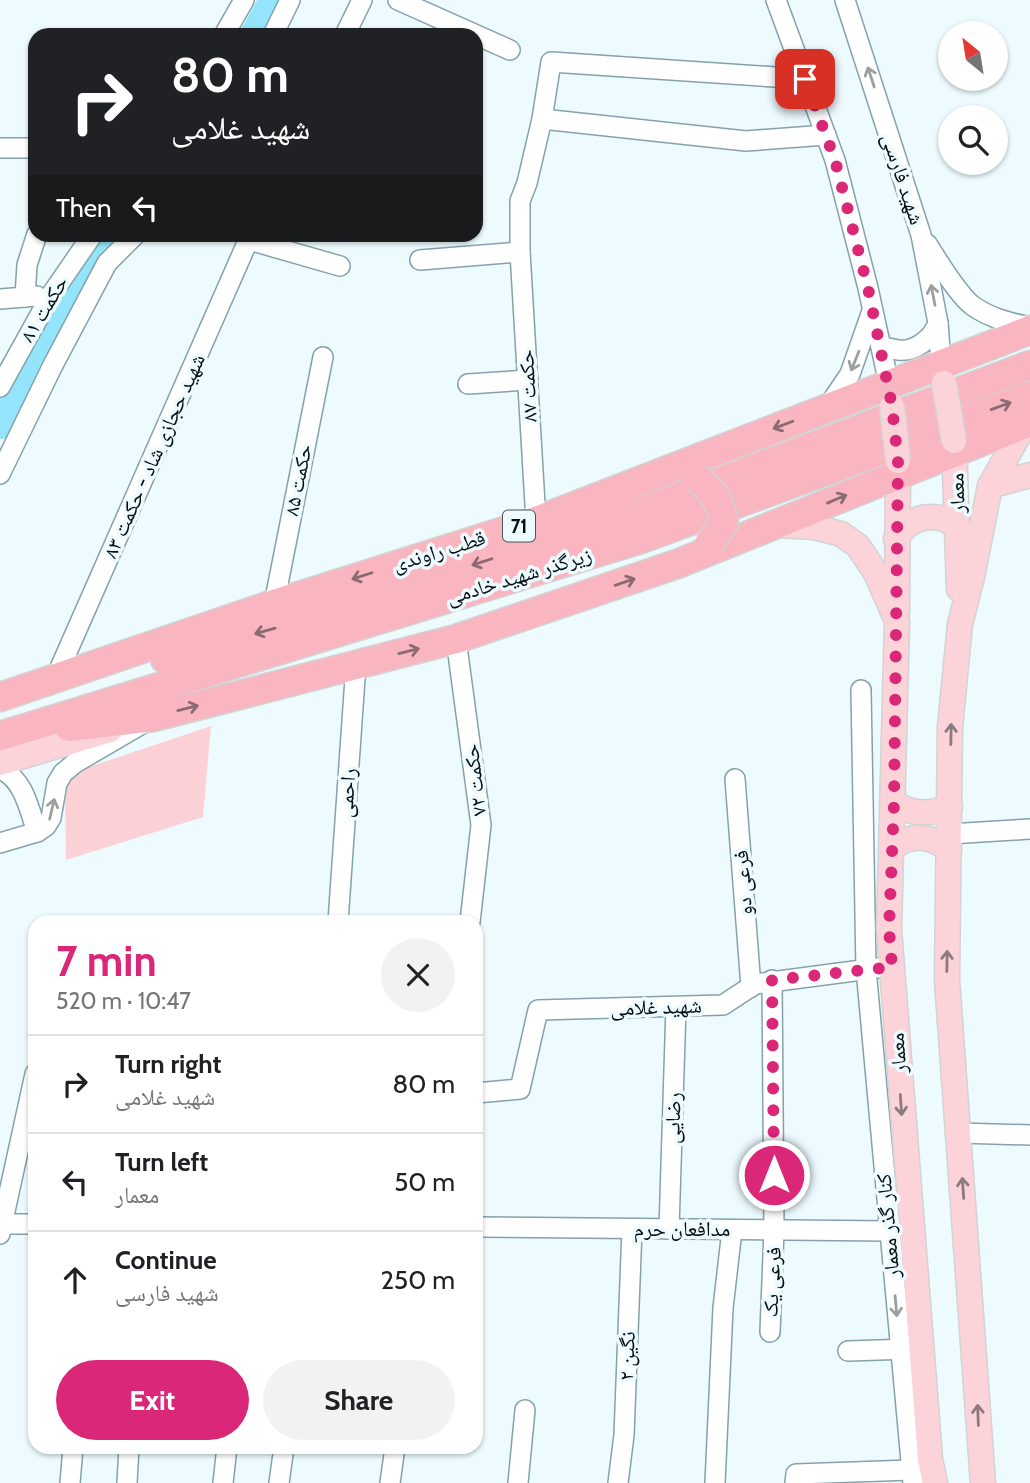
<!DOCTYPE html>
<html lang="en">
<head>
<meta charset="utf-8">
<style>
	body { margin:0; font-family:Cabin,"Noto Naskh Arabic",sans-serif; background:#f2f2f2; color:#202124; height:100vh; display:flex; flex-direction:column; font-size:26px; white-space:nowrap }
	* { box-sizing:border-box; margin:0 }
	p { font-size:23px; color:#757577 }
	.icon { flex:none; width:38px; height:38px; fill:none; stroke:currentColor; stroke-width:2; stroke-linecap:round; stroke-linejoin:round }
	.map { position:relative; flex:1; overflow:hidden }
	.side { position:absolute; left:28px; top:915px; width:455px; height:539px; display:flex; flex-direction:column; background:#fff; border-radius:21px; box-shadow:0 2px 5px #0004 }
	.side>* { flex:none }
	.banner { position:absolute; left:28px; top:28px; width:455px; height:214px; border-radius:21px; box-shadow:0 2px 5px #0004; background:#202124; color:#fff; overflow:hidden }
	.needle { width:46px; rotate:330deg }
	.fabs { position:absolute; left:938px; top:21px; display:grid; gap:14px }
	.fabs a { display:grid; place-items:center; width:70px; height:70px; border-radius:50%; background:#fff; box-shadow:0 2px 5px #0004; font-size:35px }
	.pin { position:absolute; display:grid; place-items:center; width:60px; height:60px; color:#fff; margin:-30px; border-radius:14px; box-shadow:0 4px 10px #0006 }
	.me { position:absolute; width:77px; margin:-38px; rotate:0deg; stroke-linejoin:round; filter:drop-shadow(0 0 5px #0008) }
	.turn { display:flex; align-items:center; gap:24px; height:147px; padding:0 28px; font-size:32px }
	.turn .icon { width:91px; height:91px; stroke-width:2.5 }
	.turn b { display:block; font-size:49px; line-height:60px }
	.then { display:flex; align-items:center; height:66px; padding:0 28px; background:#0003; gap:14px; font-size:26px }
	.round { display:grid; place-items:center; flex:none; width:74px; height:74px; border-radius:37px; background:#f2f2f2 }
	.overview { display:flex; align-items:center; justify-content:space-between; height:119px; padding:0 28px }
	h1 { font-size:42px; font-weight:700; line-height:52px; color:#db2777 }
	.primary-button { display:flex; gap:14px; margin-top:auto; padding:14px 28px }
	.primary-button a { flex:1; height:80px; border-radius:42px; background:#db2777; color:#fff; font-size:28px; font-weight:700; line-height:80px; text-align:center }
	.primary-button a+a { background:#f2f2f2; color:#202124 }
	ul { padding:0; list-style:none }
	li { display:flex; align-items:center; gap:21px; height:98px; padding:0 28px; border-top:2px solid #e0e0e0 }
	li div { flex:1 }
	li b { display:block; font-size:26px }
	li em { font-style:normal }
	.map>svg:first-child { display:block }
</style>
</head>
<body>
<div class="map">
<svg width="1030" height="1483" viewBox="0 0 1030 1483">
	<rect width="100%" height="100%" fill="#edfafe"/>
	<!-- park -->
	<polygon fill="#fcd1d6" points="211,726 203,817 66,860 65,775"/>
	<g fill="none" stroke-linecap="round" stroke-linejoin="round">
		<!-- river -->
		<g stroke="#94e4fc" stroke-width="28">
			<polyline points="254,35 273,0"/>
			<polyline points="0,425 75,290 112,234"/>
		</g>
		<defs>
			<g id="minor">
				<polyline points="398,0 510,50"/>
				<polyline points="776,0 835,160 868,288 889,384"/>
				<polyline points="845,0 921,235 938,323 941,363"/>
				<polyline points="224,35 244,0"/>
				<polyline points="273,35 290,0"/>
				<polyline points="345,35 362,0"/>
				<polyline points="542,119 746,141 826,135"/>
				<polyline points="0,148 35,148"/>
				<polyline points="249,240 340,266"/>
				<path d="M 927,244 C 938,261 958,295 973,306 C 990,318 1010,323 1030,327"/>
				<polyline points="420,260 520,252"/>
				<polyline points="25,297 27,265 37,234"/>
				<polyline points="0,299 37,296"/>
				<path d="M 881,347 C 887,347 891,349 898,350 C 915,352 932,339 938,323"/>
				<polyline points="468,384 528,380"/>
				<polyline points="0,387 51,295 93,234"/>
				<polyline points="827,408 850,374 872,311"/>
				<polyline points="0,474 53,365 107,263 136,234"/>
				<polyline points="536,521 520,252 520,201 527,183 542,119 551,62 805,79"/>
				<polyline points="274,604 323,357"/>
				<polyline points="456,639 481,825 470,922"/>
				<polyline points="56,677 251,234"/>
				<polyline points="861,690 866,969 913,1483"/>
				<path d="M 0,769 C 24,779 29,809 37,832"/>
				<polyline points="735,779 751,987"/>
				<polyline points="949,834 1030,829"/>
				<polyline points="0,843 37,832 46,826 51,818 57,783 63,773 75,763 147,721"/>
				<polyline points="338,922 356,664"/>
				<polyline points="476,1093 520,1089 538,1010 723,1005 755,984 877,968"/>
				<polyline points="959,1133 1030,1135"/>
				<polyline points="0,1224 35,1224"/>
				<polyline points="476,1227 888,1231"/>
				<polyline points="669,1229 676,1007"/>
				<polyline points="0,1234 35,1074"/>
				<polyline points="770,1332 774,1230 772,980"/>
				<polyline points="848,1351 910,1349"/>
				<polyline points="70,1483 73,1447"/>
				<polyline points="127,1483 129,1447"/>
				<polyline points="223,1483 227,1447"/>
				<polyline points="279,1483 284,1447"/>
				<polyline points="390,1483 395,1447"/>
				<polyline points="518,1483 525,1410"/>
				<polyline points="618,1483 624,1435 632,1229"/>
				<polyline points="715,1483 723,1308 732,1230"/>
				<polyline points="795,1483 796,1474 911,1470"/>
			</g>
			<g id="major">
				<polyline points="954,441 959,589"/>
				<polyline points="990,486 1030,475"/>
				<polyline points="777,525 814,527 841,534 858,546 876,573 897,621 889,929 930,1459 935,1483"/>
				<path d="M 896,539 C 910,515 936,510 958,527"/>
				<polyline points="897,611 898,461"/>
				<polyline points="0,763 110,730"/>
				<path d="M 894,803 C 912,815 930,815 950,806"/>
				<path d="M 892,848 C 911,833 931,835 949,850"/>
				<polyline points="983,1483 947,980 950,727 960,624 972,577 990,486 1025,424"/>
			</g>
			<g id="highway">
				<polyline points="165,659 290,624 641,511 1030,365"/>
				<polyline points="0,697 274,604 536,521 1030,330"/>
				<polyline points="69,727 154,717 456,639 677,564 1030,422"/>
				<polyline points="0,736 641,539 1030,396"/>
			</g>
		</defs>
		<!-- minor casing -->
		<use href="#minor" stroke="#83a2ac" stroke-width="22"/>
		<!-- major casing -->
		<use href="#major" stroke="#d2d4d4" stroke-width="27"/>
		<!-- highway casing -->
		<use href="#highway" stroke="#d2d4d4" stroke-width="31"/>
		<!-- minor -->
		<use href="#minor" stroke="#fff" stroke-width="19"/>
		<!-- major -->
		<use href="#major" stroke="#fbd3d9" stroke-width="24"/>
		<!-- highway -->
		<use href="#highway" stroke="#f9b6c0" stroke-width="28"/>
		<defs>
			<g id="major-bridge">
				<polyline points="944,383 954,441"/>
				<polyline points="892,406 898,461"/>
			</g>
			<path id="highway-bridge" d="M 697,478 C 714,491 720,502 724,523 L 709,544"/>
		</defs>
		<!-- major-bridge casing -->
		<use href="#major-bridge" stroke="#d2d4d4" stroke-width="27" stroke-linecap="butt"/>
		<!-- highway-bridge casing -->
		<use href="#highway-bridge" stroke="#d2d4d4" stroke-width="31" stroke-linecap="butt"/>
		<!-- major-bridge -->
		<use href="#major-bridge" stroke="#fbd3d9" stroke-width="24"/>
		<!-- highway-bridge -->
		<use href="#highway-bridge" stroke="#f9b6c0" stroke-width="28"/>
	</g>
	<!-- one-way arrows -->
	<defs><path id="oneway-shaft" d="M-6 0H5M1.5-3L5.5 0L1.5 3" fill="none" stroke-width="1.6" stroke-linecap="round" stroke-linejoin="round" transform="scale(1.75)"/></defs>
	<g stroke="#9b9fa0">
		<use href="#oneway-shaft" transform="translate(871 77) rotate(-108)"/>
		<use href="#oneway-shaft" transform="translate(933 295) rotate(-101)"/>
		<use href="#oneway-shaft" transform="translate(855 361) rotate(112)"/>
		<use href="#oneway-shaft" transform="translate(52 809) rotate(-77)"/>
		<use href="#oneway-shaft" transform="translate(896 1306) rotate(85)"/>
	</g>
	<g stroke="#8b6a72">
		<use href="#oneway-shaft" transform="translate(1001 406) rotate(-20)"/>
		<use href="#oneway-shaft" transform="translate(783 425) rotate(159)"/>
		<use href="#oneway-shaft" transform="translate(837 499) rotate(-23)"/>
		<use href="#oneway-shaft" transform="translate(482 562) rotate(162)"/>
		<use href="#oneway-shaft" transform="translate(362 576) rotate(162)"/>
		<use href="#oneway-shaft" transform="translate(625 582) rotate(-19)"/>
		<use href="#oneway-shaft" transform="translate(265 631) rotate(164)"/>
		<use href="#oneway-shaft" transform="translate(409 651) rotate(-14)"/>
		<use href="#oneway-shaft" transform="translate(188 708) rotate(-14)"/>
	</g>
	<g stroke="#8c7a7f">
		<use href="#oneway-shaft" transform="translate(951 734) rotate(-89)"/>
		<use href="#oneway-shaft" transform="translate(947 961) rotate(-89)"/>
		<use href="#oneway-shaft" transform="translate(901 1105) rotate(86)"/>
		<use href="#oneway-shaft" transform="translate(963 1188) rotate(-94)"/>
		<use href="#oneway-shaft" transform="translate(978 1415) rotate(-92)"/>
	</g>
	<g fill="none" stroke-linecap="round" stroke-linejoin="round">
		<!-- route -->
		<polyline stroke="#db2777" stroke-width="12" stroke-dasharray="0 21.6" points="774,1175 772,980 892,967 889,929 894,803 898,461 892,406 868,288 835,160 805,79"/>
	</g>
	<g text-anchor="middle" stroke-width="7" stroke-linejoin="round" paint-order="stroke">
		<!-- shield labels -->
		<rect fill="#edfafe" stroke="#4a5559" stroke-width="2" x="503" y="510.5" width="32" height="31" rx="5"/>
		<g font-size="19" font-weight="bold" fill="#040e12">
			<text x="519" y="533">71</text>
		</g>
		<!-- street labels -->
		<g font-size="21" fill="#040e12" stroke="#edfafe">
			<text transform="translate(903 179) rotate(72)" y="7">شهید فارسی</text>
			<text transform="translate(44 309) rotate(-59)" y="7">حکمت ۸۱</text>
			<text transform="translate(528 386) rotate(-93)" y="7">حکمت ۸۷</text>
			<text transform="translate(154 456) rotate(-66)" y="7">شهید حجازی شاد - حکمت ۸۳</text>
			<text transform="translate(298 480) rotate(-79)" y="7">حکمت ۸۵</text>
			<text transform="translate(957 493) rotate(-92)" y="7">معمار</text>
			<text transform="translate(439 551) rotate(-17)" y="7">قطب راوندی</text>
			<text transform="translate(519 576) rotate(-17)" y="7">زیرگذر شهید خادمی</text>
			<text transform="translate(475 780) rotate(-97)" y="7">حکمت ۷۲</text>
			<text transform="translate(347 793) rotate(-86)" y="7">راحمی</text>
			<text transform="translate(743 883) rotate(-94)" y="7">فرعی دو</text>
			<text transform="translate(656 1007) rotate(-2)" y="7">شهید غلامی</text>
			<text transform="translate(898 1053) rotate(-94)" y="7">معمار</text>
			<text transform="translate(673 1118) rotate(-88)" y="7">رضایی</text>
			<text transform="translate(888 1226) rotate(-95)" y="7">کنار گذر معمار</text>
			<text x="682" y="1236">مدافعان حرم</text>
			<text transform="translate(772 1282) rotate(-87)" y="7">فرعی یک</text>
			<text transform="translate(627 1356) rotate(-88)" y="7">نگین ۲</text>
		</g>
	</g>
</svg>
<div class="fabs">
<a><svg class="needle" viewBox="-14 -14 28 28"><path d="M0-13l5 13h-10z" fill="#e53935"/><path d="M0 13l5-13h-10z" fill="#757577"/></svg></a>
<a><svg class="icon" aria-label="search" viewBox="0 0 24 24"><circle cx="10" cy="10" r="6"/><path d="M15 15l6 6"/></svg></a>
</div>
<div class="pin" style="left:805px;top:79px;background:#d93025"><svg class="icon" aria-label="arrive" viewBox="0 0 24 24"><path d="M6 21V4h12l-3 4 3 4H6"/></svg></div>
<svg class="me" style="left:774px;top:1175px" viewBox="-20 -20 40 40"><circle r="17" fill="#db2777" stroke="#fff" stroke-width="3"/><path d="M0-11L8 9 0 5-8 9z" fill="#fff"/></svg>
<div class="banner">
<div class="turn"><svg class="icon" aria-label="right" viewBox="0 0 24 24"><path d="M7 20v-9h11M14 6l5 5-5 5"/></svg><div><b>80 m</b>شهید غلامی</div></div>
<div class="then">Then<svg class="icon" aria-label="left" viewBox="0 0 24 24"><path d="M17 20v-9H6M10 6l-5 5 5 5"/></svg></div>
</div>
<section class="side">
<div class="overview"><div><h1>7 min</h1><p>520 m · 10:47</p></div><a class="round"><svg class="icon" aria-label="close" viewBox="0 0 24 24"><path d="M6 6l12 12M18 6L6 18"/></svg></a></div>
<ul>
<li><svg class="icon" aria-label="right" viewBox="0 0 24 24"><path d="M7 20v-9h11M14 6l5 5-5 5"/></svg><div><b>Turn right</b><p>شهید غلامی</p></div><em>80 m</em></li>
<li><svg class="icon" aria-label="left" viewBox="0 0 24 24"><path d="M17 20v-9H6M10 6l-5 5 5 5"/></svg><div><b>Turn left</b><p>معمار</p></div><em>50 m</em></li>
<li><svg class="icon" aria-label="ahead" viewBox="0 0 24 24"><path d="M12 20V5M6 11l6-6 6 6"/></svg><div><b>Continue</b><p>شهید فارسی</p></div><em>250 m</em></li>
</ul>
<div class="primary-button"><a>Exit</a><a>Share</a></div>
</section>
</div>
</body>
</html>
